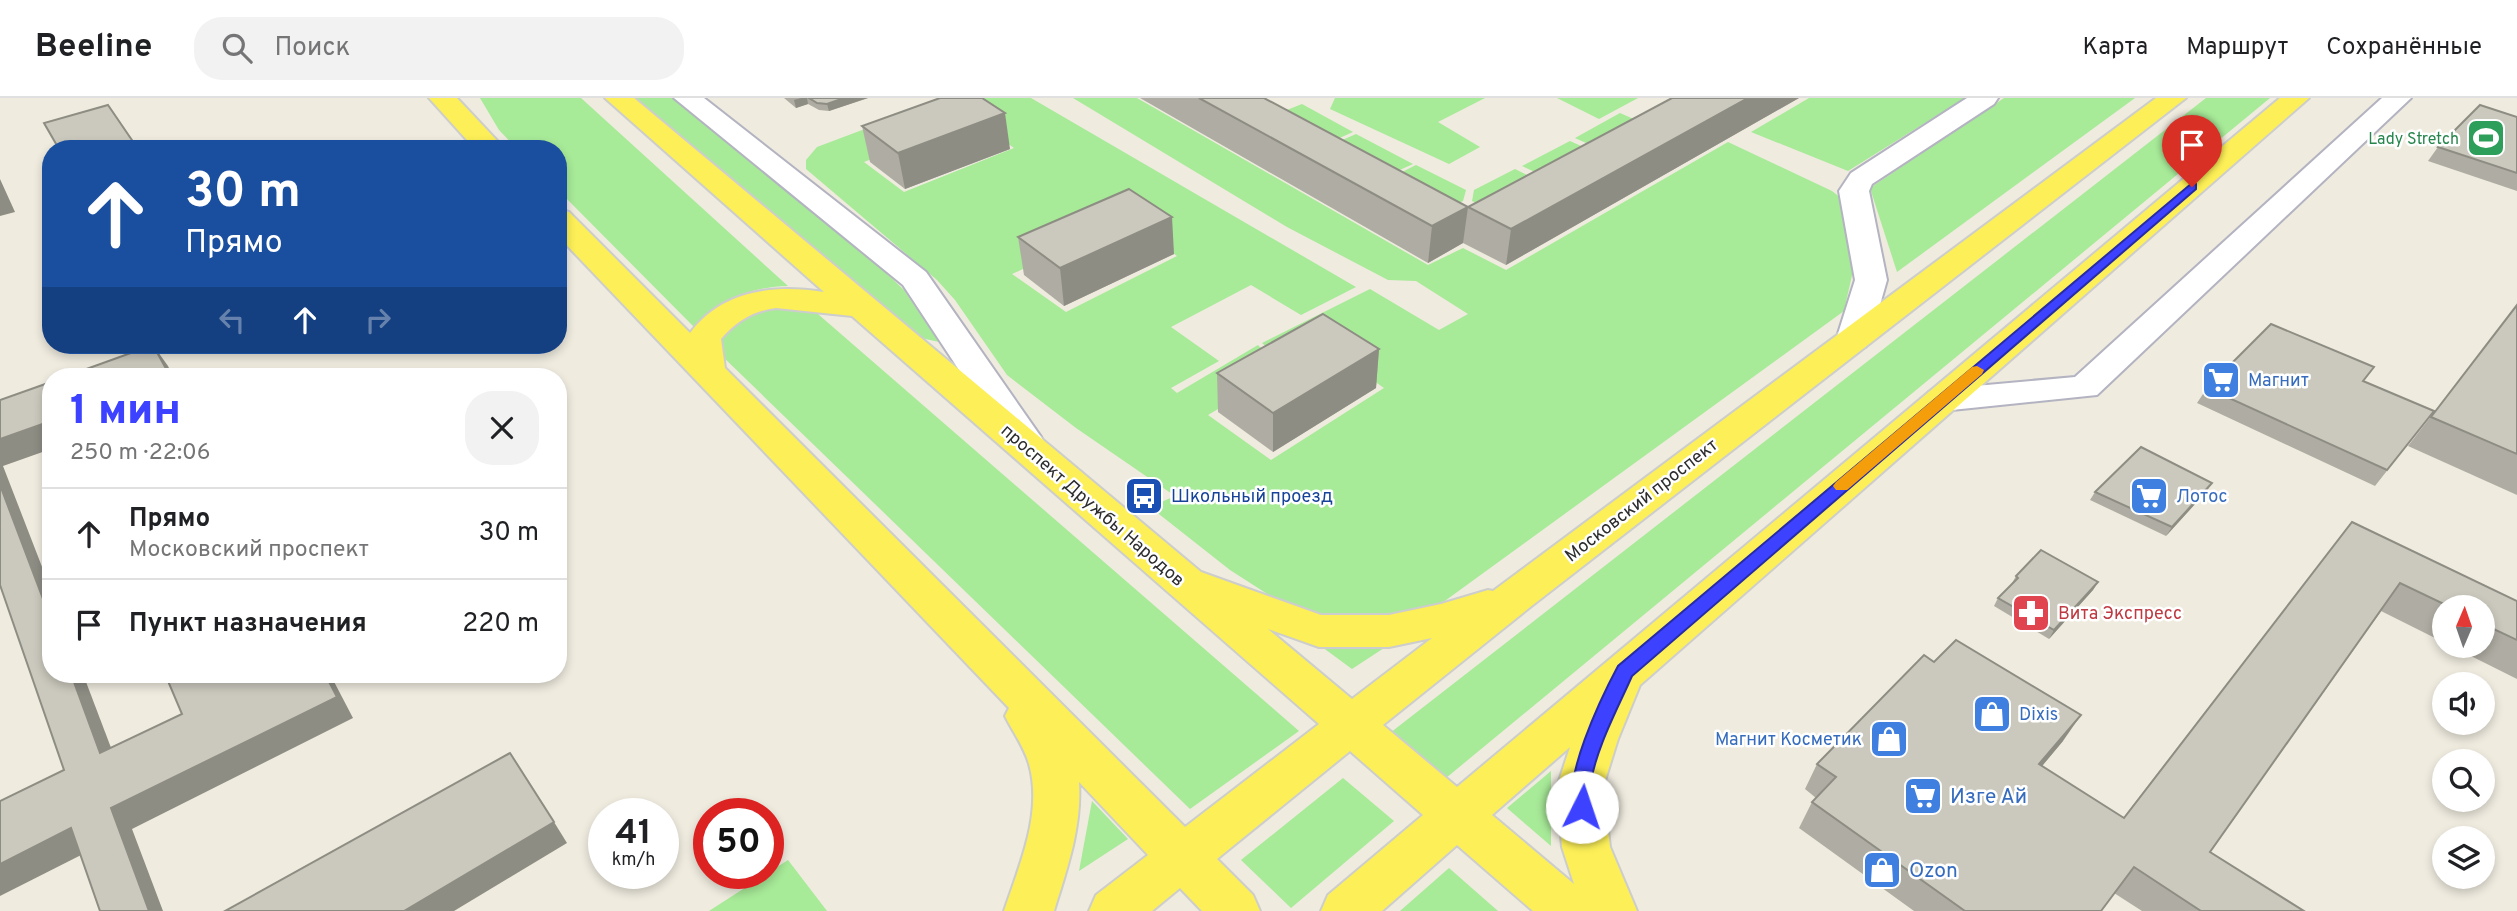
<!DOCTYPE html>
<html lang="ru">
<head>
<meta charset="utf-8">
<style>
	body { margin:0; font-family:Overpass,sans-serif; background:#f2f2f2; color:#202124; height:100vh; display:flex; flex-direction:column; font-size:26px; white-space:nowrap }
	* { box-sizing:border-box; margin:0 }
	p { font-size:23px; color:#757577 }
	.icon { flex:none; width:38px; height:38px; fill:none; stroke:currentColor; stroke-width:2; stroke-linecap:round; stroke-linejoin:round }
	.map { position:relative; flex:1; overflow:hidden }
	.sheet { position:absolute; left:42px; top:270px; width:525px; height:315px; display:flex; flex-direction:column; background:#fff; border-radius:28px; box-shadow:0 4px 10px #0003 }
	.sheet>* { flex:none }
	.hud { position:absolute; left:42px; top:42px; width:525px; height:214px; border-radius:28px; box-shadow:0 4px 10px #0003; background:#1a4fa0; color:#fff; overflow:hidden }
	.needle { width:46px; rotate:2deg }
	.fabs { position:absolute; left:2432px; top:497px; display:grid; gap:14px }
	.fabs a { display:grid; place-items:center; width:63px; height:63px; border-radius:50%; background:#fff; box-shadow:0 4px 10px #0003; font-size:35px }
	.speed { position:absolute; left:588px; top:700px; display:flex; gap:14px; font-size:35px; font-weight:700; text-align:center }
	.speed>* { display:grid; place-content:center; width:91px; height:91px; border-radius:50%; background:#fff; box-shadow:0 4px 10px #0003; line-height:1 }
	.speed small { font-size:18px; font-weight:400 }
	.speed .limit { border:10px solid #d22; background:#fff; color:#111 }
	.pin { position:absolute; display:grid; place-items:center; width:60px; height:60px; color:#fff; margin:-72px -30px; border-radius:50% 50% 50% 0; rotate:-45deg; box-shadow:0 0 7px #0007 }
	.pin .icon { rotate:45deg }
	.me { position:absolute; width:77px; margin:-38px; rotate:4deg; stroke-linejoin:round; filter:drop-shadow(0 0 5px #0008) }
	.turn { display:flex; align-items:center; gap:24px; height:147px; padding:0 28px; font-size:32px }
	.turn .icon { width:91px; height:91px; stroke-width:2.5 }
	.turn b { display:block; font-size:49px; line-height:60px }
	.lanes { display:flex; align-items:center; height:66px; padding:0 28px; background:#0003; justify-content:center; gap:35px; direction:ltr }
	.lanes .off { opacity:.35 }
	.round { display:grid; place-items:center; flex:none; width:74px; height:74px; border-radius:28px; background:#f2f2f2 }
	.headline { display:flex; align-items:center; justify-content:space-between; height:119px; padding:0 28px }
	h1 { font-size:42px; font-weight:800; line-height:52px; color:#3c42ff }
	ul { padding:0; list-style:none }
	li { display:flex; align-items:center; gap:21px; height:91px; padding:0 28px; border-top:2px solid #e0e0e0 }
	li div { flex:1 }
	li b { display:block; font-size:26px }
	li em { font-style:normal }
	header { display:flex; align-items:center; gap:42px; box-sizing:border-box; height:98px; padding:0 35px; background:#fff; border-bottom:2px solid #e0e0e0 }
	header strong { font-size:33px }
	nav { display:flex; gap:38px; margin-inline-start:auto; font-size:24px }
	.search { width:490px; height:63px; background:#f2f2f2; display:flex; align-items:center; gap:18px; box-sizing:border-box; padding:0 24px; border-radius:28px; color:#757577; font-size:26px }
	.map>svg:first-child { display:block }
</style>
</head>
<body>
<header>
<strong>Beeline</strong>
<div class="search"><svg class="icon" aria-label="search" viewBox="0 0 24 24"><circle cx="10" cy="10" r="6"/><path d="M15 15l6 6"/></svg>Поиск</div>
<nav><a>Карта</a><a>Маршрут</a><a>Сохранённые</a></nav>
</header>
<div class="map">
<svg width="2517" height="813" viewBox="0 0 2517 813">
	<rect width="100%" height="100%" fill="#efebdf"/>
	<!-- green -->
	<g fill="#a7ea98" fill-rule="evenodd">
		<path d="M 480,0 L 581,0 L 788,188 C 751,189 719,201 694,229 L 558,92 L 558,51 L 517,51 L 499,32 Z"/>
		<polygon points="634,0 674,0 841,132 904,192 939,244 908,237"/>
		<path d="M 956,0 L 1031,0 L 1356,189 L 1301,217 L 1251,187 L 1171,229 L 1219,263 L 1171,290 L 1177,295 L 1258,247 L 1283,272 L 1208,317 L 1271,362 L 1384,290 L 1326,249 L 1288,269 L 1262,245 L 1370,191 L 1439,232 L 1468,216 L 1416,183 L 1388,182 L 1287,129 L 1073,0 L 1137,0 L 1428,167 L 1463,150 L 1506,172 L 1728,44 L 1832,93 L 1846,104 L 1857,155 L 1844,213 L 1442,505 L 1395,522 L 1340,521 L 1289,510 L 1230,472 L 1150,409 L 1175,398 L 1076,330 L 1007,277 L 955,202 L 937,182 L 806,71 L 806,62 L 817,49 L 910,14 L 920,42 L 864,64 L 904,94 L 1014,50 L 976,23 ZM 1129,122 L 1177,158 L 1066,214 L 1012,176 Z"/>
		<polygon points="1335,0 1485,0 1438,24 1480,49 1449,66 1330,11"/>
		<polygon points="1557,0 1638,0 1599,21"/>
		<polygon points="1809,0 1965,0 1848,73 1751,34"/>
		<polygon points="2004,0 2135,0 1897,174 1870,90"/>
		<polygon points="2206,0 2270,0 1446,680 1390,635"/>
		<polygon points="1302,6 1353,34 1308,54 1254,25"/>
		<polygon points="1620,15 1661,33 1615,58 1575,40"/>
		<polygon points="1356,36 1413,66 1369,86 1313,55"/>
		<polygon points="1570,43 1610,61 1563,87 1522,68"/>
		<polygon points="1416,67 1466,92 1463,103 1432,119 1374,88"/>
		<polygon points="1515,71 1555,91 1502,118 1472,103 1474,92"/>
		<polygon points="775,207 811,210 1299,633 1190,711 720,256 718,240 734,221"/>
		<polygon points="1318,546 1387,548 1352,571"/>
		<polygon points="1551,673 1551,748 1507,710"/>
		<polygon points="1343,680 1394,723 1291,810 1241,762"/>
		<polygon points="1092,703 1128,741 1079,773"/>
		<polygon points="788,762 827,813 709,813"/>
		<polygon points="1449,770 1498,813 1400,813"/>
	</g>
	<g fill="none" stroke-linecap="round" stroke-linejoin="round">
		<defs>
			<g id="minor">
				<polygon points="674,0 704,0 926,174 1041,339 1046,348 1041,357 1028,360 1015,357 903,187"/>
				<polygon points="1967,0 1998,0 1994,6 1872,86 1869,93 1887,182 1870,242 1865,249 1853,252 1841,249 1836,242 1855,182 1839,93 1851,75"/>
				<polygon points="2382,0 2411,0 2097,297 1942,313 1929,310 1924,302 1929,294 1942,291 2075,279"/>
			</g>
			<g id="major">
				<polygon points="429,0 457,0 505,51 475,51"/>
				<path d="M 605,0 L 634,0 L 1201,474 L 1321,517 L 1389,517 L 1441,506 L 1488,492 L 1493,493 L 2156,0 L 2186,0 L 1529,510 L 1383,627 L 1457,689 L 2280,0 L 2309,0 L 1640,587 L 1618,641 L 1603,689 L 1610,749 L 1637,813 L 1533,813 L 1457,747 L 1382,813 L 1321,813 L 1328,797 L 1423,717 L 1350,653 L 1217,761 L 1253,797 L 1260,813 L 1202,813 L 1180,790 L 1152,813 L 1089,813 L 1096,797 L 1148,757 L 1079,684 C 1082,729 1067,771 1054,813 L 1004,813 C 1019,768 1043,715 1029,666 C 1024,649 1013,634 1005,618 L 1009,610 L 558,138 L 558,111 L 569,114 L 690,235 C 722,192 774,186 824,194 ZM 776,210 L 852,218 L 1319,626 L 1185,729 L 725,270 L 721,241 C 737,223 753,213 776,210 ZM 1268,531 L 1319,549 L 1389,549 L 1432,540 L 1352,601 ZM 1570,649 L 1557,689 L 1562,749 L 1574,786 L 1492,717 Z"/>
			</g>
		</defs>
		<!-- minor casing -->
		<use href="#minor" stroke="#b3b3c1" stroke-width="4"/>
		<!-- major casing -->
		<use href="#major" stroke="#cdcdcd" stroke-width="4"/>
		<!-- minor -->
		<use href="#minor" fill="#fff" fill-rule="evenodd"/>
		<!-- major -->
		<use href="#major" fill="#fcef57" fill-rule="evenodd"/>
	</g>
	<!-- wall -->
	<g fill="#afada3">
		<polygon points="784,0 868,0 829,13 819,12 808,6 796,10"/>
		<polygon points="1140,0 1264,0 1468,109 1672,0 1799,0 1506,167 1463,145 1428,165"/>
		<polygon points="2517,19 2517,93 2428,63 2438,49"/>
		<polygon points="862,28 1010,51 905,91 870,64"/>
		<polygon points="1018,139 1174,156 1064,208 1024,177"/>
		<polygon points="2517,207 2517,397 2408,348"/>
		<polygon points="1379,251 1376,290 1273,354 1218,314 1217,275"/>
		<polygon points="2374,269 2364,283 2434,313 2375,388 2197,305 2207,290"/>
		<polygon points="2095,394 2206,394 2166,438 2090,402"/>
		<polygon points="2352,424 2517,503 2517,581 2451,548 2483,548 2483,509 2445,509 2445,545 2381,513 2210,754 2304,813 2142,813 2114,795 2101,813 1914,813 1799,730 1812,704 1816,700 1805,691 1817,666 2063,643 2042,668 2123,720"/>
		<polygon points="2016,478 2098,484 2093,492 2049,541 1994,508 1998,500 2011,487"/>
	</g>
	<!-- shaded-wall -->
	<g fill="#8e8d84">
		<polygon points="801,0 807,0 808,6 796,10 794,2"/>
		<polygon points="844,0 868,0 829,13 827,6"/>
		<polygon points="1748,0 1799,0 1506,167 1511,131"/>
		<polygon points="1005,15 1010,51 905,91 898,55"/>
		<polygon points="0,81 15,114 0,118"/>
		<polygon points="1468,109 1463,145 1428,165 1432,128"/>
		<polygon points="1172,119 1174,156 1064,208 1060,170"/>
		<polygon points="153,247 168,268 173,278 170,278"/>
		<polygon points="1379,251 1376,290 1273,354 1273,315"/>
		<polygon points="51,323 51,351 3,368 51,492 51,522 0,387 0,341"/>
		<polygon points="2212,385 2206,394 2166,438 2172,429"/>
		<polygon points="2098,484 2093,492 2049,541 2054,532"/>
		<polygon points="71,576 83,576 121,676 100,655"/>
		<polygon points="325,576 330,576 353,620 132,731 163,813 149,813 111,710"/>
		<polygon points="2081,617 2063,643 2022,692 2039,666"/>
		<polygon points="554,724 567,745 454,813 404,813"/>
		<polygon points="71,730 93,751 0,798 0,766"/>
	</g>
	<!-- building -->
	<g fill="#cbc9bd" stroke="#8e8d84" stroke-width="2">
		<polygon points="809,0 844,0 827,6 817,5"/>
		<polygon points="940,0 982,0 1005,15 898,55 862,28"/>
		<polygon points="1199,0 1264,0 1468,109 1432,128"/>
		<polygon points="1672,0 1748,0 1511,131 1468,109"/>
		<polygon points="108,7 138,51 59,51 44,25"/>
		<polygon points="2480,7 2517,19 2517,75 2438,49"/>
		<polygon points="1129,91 1172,119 1060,170 1018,139"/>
		<polygon points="2517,207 2517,356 2431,319"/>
		<polygon points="1323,216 1379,251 1273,315 1217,275"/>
		<polygon points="2271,226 2374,269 2363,283 2434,313 2387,372 2207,290"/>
		<polygon points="153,247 170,278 67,278"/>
		<polygon points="51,284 51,323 0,341 0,302"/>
		<polygon points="2141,349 2212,385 2172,429 2095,394"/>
		<polygon points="0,387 51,522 51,576 71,576 100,655 182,616 165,576 325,576 337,599 111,710 149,813 100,813 71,730 0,766 0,703 64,672 0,487"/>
		<polygon points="2352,424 2517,503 2517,542 2483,526 2483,509 2450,509 2400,485 2210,754 2304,813 2201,813 2134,769 2101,813 1965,813 1812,704 1836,679 1817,666 1924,557 1934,564 1956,542 2081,617 2039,666 2124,720"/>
		<polygon points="2041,452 2098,484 2054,532 1998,500 2018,480 2016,478"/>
		<polygon points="510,655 554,724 404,813 225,813"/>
	</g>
	<!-- route -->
	<path fill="#3c42ff" stroke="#272ba6" stroke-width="2" d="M 2192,85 L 2196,86 L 2196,91 L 1632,578 C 1617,612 1596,650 1590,688 C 1589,698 1593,706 1589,715 L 1582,717 L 1575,715 C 1560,684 1602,598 1618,568 Z"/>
	<!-- slow -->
	<polygon fill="#f59e0b" points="1977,268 1984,272 1982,276 1847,392 1836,392 1833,388 1836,384 1972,269"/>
	<!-- icons -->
	<defs>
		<symbol id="stadium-square" viewBox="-11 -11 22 22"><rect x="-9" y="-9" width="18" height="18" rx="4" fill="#2e9e5b" stroke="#fff"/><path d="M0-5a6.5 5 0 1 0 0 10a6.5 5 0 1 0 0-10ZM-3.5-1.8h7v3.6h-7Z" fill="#fff"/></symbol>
		<symbol id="supermarket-square" viewBox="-11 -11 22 22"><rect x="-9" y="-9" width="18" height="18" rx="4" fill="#3f7fe0" stroke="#fff"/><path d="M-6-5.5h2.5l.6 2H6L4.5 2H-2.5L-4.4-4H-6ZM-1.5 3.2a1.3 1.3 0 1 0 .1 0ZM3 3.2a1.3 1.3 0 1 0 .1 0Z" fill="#fff"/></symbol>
		<symbol id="bus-square" viewBox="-11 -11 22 22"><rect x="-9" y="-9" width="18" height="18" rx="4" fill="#1a4fb4" stroke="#fff"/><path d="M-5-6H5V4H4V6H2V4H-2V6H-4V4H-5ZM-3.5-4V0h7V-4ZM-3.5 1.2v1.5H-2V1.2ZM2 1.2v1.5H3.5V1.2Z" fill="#fff"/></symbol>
		<symbol id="pharmacy-square" viewBox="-11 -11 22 22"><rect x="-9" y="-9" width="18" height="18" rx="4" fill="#e0444e" stroke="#fff"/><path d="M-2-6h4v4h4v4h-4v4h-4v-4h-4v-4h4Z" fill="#fff"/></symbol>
		<symbol id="shop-square" viewBox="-11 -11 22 22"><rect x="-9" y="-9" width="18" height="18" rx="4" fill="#3f7fe0" stroke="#fff"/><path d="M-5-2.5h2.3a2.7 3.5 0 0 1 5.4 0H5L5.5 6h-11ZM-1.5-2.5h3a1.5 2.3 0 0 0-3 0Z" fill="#fff"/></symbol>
	</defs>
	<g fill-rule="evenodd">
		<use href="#stadium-square" x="2464" y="18" width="44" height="44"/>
		<use href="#supermarket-square" x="2199" y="260" width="44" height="44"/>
		<use href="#bus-square" x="1122" y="376" width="44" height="44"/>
		<use href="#supermarket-square" x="2127" y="376" width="44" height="44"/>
		<use href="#pharmacy-square" x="2009" y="493" width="44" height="44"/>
		<use href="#shop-square" x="1970" y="594" width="44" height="44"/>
		<use href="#shop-square" x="1867" y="619" width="44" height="44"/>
		<use href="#supermarket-square" x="1901" y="676" width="44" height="44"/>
		<use href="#shop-square" x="1860" y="750" width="44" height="44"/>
	</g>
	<g text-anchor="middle" stroke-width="5" stroke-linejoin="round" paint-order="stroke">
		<!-- far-leisure labels -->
		<g font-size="16" fill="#27864d" stroke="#fff" text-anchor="end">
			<text x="2459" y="46">Lady Stretch</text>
		</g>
		<!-- shop labels -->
		<g font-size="18" fill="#366cbe" stroke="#fff" text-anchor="start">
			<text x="2248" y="288">Магнит</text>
			<text x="2176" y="404">Лотос</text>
			<text x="2019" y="622">Dixis</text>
			<text x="1862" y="647" text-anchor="end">Магнит Косметик</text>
		</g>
		<!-- transit labels -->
		<g font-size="18" fill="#164399" stroke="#fff" text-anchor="start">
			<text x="1171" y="404">Школьный проезд</text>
		</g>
		<!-- street labels -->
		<g font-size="18" fill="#2d2d2d" stroke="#fff">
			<text transform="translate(1641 402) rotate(-38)" y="6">Московский проспект</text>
			<text transform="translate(1093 407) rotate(41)" y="6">проспект Дружбы Народов</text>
		</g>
		<!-- health labels -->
		<g font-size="18" fill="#be3a42" stroke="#fff" text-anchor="start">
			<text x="2058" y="521">Вита Экспресс</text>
		</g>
		<!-- near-shop labels -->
		<g font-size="21" fill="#366cbe" stroke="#fff" text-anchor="start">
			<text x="1950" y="705">Изге Ай</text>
			<text x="1909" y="779">Ozon</text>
		</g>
	</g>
</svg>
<div class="fabs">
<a><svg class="needle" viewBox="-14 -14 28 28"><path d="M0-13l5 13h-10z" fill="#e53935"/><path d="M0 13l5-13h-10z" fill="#757577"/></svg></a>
<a><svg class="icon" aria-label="sound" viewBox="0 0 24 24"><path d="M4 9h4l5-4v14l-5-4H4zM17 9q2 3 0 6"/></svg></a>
<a><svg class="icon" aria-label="search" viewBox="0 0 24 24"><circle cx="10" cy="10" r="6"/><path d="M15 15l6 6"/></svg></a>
<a><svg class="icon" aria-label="layers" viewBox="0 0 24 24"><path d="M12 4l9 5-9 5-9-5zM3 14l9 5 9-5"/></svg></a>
</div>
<div class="speed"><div>41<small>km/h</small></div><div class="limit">50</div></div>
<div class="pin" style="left:2192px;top:89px;background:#d93025"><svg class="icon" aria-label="arrive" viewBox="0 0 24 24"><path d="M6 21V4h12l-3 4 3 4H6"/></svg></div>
<svg class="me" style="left:1582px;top:709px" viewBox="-20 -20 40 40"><circle r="19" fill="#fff"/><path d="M0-13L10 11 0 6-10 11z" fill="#3c42ff"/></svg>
<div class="hud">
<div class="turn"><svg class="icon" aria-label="ahead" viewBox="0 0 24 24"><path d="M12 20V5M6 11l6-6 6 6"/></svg><div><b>30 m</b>Прямо</div></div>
<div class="lanes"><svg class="icon off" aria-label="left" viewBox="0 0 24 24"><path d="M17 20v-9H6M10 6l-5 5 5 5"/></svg><svg class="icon" aria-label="ahead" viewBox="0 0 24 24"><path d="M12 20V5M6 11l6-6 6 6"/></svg><svg class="icon off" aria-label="right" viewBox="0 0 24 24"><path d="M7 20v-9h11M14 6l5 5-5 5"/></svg></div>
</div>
<section class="sheet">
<div class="headline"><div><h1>1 мин</h1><p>250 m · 22:06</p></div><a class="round"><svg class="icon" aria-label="close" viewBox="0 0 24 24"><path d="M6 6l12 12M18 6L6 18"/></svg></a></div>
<ul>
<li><svg class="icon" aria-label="ahead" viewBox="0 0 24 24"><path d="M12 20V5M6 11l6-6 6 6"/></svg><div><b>Прямо</b><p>Московский проспект</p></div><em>30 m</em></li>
<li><svg class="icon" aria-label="arrive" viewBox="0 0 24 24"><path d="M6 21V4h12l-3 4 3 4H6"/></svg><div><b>Пункт назначения</b></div><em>220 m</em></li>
</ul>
</section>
</div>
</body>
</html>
